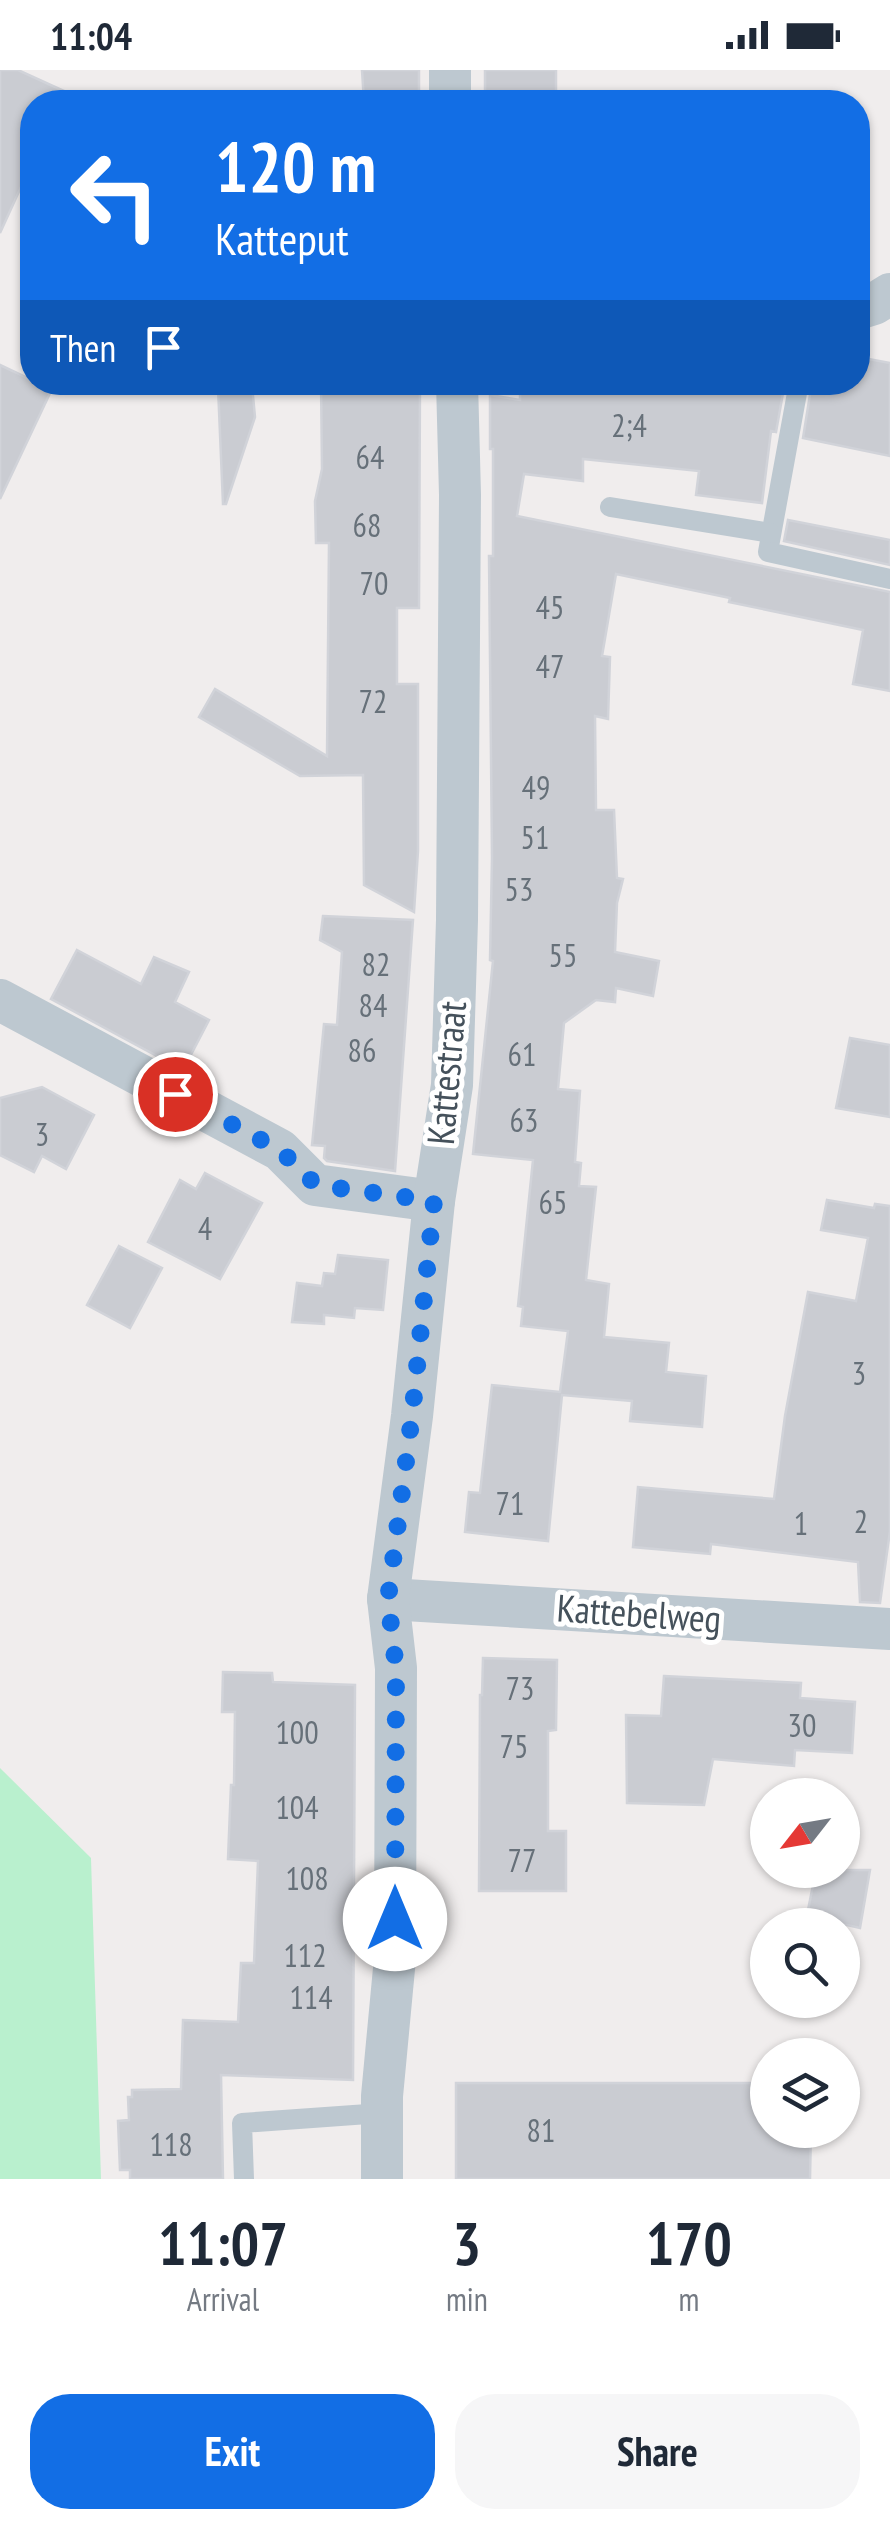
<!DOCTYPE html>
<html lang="en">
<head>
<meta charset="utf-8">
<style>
	body { margin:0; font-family:"PT Sans Narrow",sans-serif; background:#f6f6f7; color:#1f2937; height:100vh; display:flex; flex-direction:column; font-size:38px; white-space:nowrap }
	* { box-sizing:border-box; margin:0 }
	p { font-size:32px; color:#747a83 }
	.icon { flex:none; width:55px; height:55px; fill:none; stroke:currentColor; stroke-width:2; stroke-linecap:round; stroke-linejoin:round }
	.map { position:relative; height:2109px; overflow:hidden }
	.side { display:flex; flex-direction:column; background:#fff; flex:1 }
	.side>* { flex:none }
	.banner { position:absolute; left:20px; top:20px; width:850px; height:305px; border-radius:40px; box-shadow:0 2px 8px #0004; background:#126ee5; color:#fff; overflow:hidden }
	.needle { width:65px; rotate:239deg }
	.tools { position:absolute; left:750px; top:1708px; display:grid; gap:20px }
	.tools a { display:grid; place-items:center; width:110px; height:110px; border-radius:50%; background:#fff; box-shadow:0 2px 8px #0004; font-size:50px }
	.pin { position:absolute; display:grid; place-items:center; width:85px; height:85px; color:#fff; margin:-42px; border:5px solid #fff; border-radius:50%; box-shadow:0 2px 10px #0007 }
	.me { position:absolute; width:110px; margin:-55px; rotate:0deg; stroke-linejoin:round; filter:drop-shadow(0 0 8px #0008) }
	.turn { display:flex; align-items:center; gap:35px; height:210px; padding:0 30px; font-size:45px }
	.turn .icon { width:130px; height:130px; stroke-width:2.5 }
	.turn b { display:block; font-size:70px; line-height:85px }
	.then { display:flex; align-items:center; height:95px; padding:0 30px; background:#0003; gap:20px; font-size:38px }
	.eta { display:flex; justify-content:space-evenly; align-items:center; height:170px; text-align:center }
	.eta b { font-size:60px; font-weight:800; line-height:70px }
	.cta { display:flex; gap:20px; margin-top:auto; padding:20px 30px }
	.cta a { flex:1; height:115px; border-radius:40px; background:#126ee5; color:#fff; font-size:40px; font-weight:800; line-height:115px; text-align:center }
	.cta a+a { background:#f6f6f7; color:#1f2937 }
	.status { display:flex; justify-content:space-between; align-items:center; height:70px; padding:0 50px; background:#fff; direction:ltr }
	.status svg { height:28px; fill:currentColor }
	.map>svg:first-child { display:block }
</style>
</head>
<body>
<div class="status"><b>11:04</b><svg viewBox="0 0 49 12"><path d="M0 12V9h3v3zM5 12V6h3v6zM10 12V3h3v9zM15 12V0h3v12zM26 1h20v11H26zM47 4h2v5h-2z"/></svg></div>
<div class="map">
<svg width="890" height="2109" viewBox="0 0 890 2109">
	<rect width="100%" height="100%" fill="#f0eded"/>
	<!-- green -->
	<polygon fill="#b9f0ce" points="0,1698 91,1788 101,2109 0,2109"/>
	<!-- building -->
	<g fill="#caccd2" stroke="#d1d3d9" stroke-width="2.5">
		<polygon points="0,0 18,0 88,32 32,32 32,93 0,163"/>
		<polygon points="362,0 419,0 419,32 364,32"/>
		<rect x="485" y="0" width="71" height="32"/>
		<polygon points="858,287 890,293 890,386 803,368 812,312 858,312"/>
		<polygon points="0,295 32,310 32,312 52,319 0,429"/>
		<polygon points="321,312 420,312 419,538 397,538 397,614 418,614 418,781 414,842 364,815 363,705 300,706 199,647 215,619 327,686 329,473 316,473 315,431 322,399"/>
		<polygon points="520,312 636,312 708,321 709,312 785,312 776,362 771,361 762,433 696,425 699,401 583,389 583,411 524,404 517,446 890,522 890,621 853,614 863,560 729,532 730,528 616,504 602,586 610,587 608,649 595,646 596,740 614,740 617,808 623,809 617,833 615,882 659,891 653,926 616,918 615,932 596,930 564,953 558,1019 580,1021 575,1092 581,1093 579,1116 596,1117 586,1210 609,1214 604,1267 669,1273 666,1302 706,1306 702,1357 630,1351 632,1331 562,1325 548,1471 465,1462 469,1422 480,1423 492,1315 560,1322 568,1261 521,1256 523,1237 518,1236 533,1090 473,1084 493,891 490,890 492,788 489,486 493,486 493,379 490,379 490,325 520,330"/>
		<polygon points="252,315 255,347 226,434 223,434 218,317"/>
		<polygon points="788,450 890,470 890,495 784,471"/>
		<polygon points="323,846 413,850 395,1101 327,1091 324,1088 325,1076 312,1075 324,954 337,955 342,882 320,870"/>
		<polygon points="77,880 141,914 154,887 189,902 175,932 209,950 183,1000 51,929"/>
		<polygon points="850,968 890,975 890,1047 836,1038"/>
		<polygon points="42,1017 94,1045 66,1099 42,1086 34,1102 0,1085 0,1028"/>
		<polygon points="205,1103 262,1133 220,1209 148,1172 180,1110 196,1119"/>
		<polygon points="827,1130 874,1138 875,1134 890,1136 890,1461 880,1533 860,1532 858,1492 711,1474 710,1484 633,1477 638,1417 774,1429 785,1346 808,1222 856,1231 868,1168 821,1160"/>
		<polygon points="119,1176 162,1198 130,1258 87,1235"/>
		<polygon points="338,1185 388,1190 383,1240 355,1238 354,1248 324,1245 324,1254 292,1252 297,1213 322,1216 324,1203 335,1204"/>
		<polygon points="483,1588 557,1590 556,1660 548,1661 548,1761 566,1761 566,1821 479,1821 480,1625 482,1625"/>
		<polygon points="223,1602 272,1603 273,1612 355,1615 353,2010 221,2005 223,2109 130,2109 130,2100 120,2100 118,2051 129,2050 128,2027 132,2027 132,2020 181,2019 183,1950 238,1952 241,1893 254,1893 258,1791 228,1789 231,1715 234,1715 235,1642 222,1642"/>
		<polygon points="664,1606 801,1613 800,1628 855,1632 852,1683 795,1680 794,1696 713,1689 704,1735 627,1733 626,1645 661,1646"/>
		<polygon points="816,1800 870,1800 860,1858 847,1855 805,1855"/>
		<polygon points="456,2013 768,2013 768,2060 811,2060 810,2109 456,2109"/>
	</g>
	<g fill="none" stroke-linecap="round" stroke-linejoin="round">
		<!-- lane -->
		<g stroke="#bdc8d0" stroke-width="20">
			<polyline points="799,312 768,482 890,509"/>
			<polyline points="610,437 771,463"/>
			<polyline points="244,2109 242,2053 382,2043"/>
		</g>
		<!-- street -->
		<g stroke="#bdc8d0" stroke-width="42">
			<polyline points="450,32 450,0"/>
			<polyline points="858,239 874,234 890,224"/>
			<polyline points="0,930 280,1080 315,1115 434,1131"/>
			<polyline points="388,1529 890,1559"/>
			<polyline points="382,2109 382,2026 395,1888 396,1598 388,1529 412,1346 434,1131 452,1015 457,850 460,425 457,312"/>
		</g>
	</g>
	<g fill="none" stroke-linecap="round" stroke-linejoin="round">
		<!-- route -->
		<polyline stroke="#126ee5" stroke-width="18" stroke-dasharray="0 32.4" points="175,1024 280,1080 316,1115 434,1131 412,1346 388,1529 396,1598 395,1849"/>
	</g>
	<g text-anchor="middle" stroke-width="10" stroke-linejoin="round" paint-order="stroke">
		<!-- number labels -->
		<g font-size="32" fill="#667079">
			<text x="629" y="367">2;4</text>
			<text x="370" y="399">64</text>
			<text x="367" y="467">68</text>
			<text x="374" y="525">70</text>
			<text x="550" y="549">45</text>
			<text x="550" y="608">47</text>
			<text x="373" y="643">72</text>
			<text x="536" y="729">49</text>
			<text x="535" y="779">51</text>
			<text x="519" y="831">53</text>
			<text x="563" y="897">55</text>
			<text x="376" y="906">82</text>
			<text x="373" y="947">84</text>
			<text x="362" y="992">86</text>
			<text x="522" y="996">61</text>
			<text x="524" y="1062">63</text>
			<text x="42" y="1076">3</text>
			<text x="553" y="1144">65</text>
			<text x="205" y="1170">4</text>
			<text x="859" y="1315">3</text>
			<text x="510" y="1445">71</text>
			<text x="861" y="1463">2</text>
			<text x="801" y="1465">1</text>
			<text x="520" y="1630">73</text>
			<text x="802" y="1667">30</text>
			<text x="297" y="1674">100</text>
			<text x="514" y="1688">75</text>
			<text x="297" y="1749">104</text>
			<text x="522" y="1802">77</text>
			<text x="307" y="1820">108</text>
			<text x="305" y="1897">112</text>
			<text x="311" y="1939">114</text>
			<text x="541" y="2072">81</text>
			<text x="171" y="2086">118</text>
		</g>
		<!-- street labels -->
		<g font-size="38" fill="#45515b" stroke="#fff">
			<text transform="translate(447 1003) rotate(-85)" y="13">Kattestraat</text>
			<text transform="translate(639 1544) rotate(4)" y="13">Kattebelweg</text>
		</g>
	</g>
</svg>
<div class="tools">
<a><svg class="needle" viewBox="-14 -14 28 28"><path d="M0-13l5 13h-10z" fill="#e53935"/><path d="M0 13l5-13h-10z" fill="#747a83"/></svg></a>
<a><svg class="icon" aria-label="search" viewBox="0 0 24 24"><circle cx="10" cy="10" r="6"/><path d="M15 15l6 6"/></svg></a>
<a><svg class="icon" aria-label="layers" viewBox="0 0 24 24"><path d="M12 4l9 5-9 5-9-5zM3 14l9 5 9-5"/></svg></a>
</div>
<div class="pin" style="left:175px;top:1024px;background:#d93025"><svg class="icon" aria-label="arrive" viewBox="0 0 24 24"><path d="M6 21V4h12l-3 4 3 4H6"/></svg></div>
<svg class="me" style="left:395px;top:1849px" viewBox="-20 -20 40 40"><circle r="19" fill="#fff"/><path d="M0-13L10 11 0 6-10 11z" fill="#126ee5"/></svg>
<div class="banner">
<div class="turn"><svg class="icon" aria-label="left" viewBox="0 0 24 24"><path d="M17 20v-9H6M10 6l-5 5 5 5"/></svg><div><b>120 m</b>Katteput</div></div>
<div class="then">Then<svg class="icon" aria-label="arrive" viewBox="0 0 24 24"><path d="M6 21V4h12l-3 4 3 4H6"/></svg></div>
</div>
</div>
<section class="side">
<div class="eta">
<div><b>11:07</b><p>Arrival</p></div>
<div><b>3</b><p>min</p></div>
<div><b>170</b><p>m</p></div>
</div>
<div class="cta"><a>Exit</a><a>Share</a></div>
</section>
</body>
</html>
